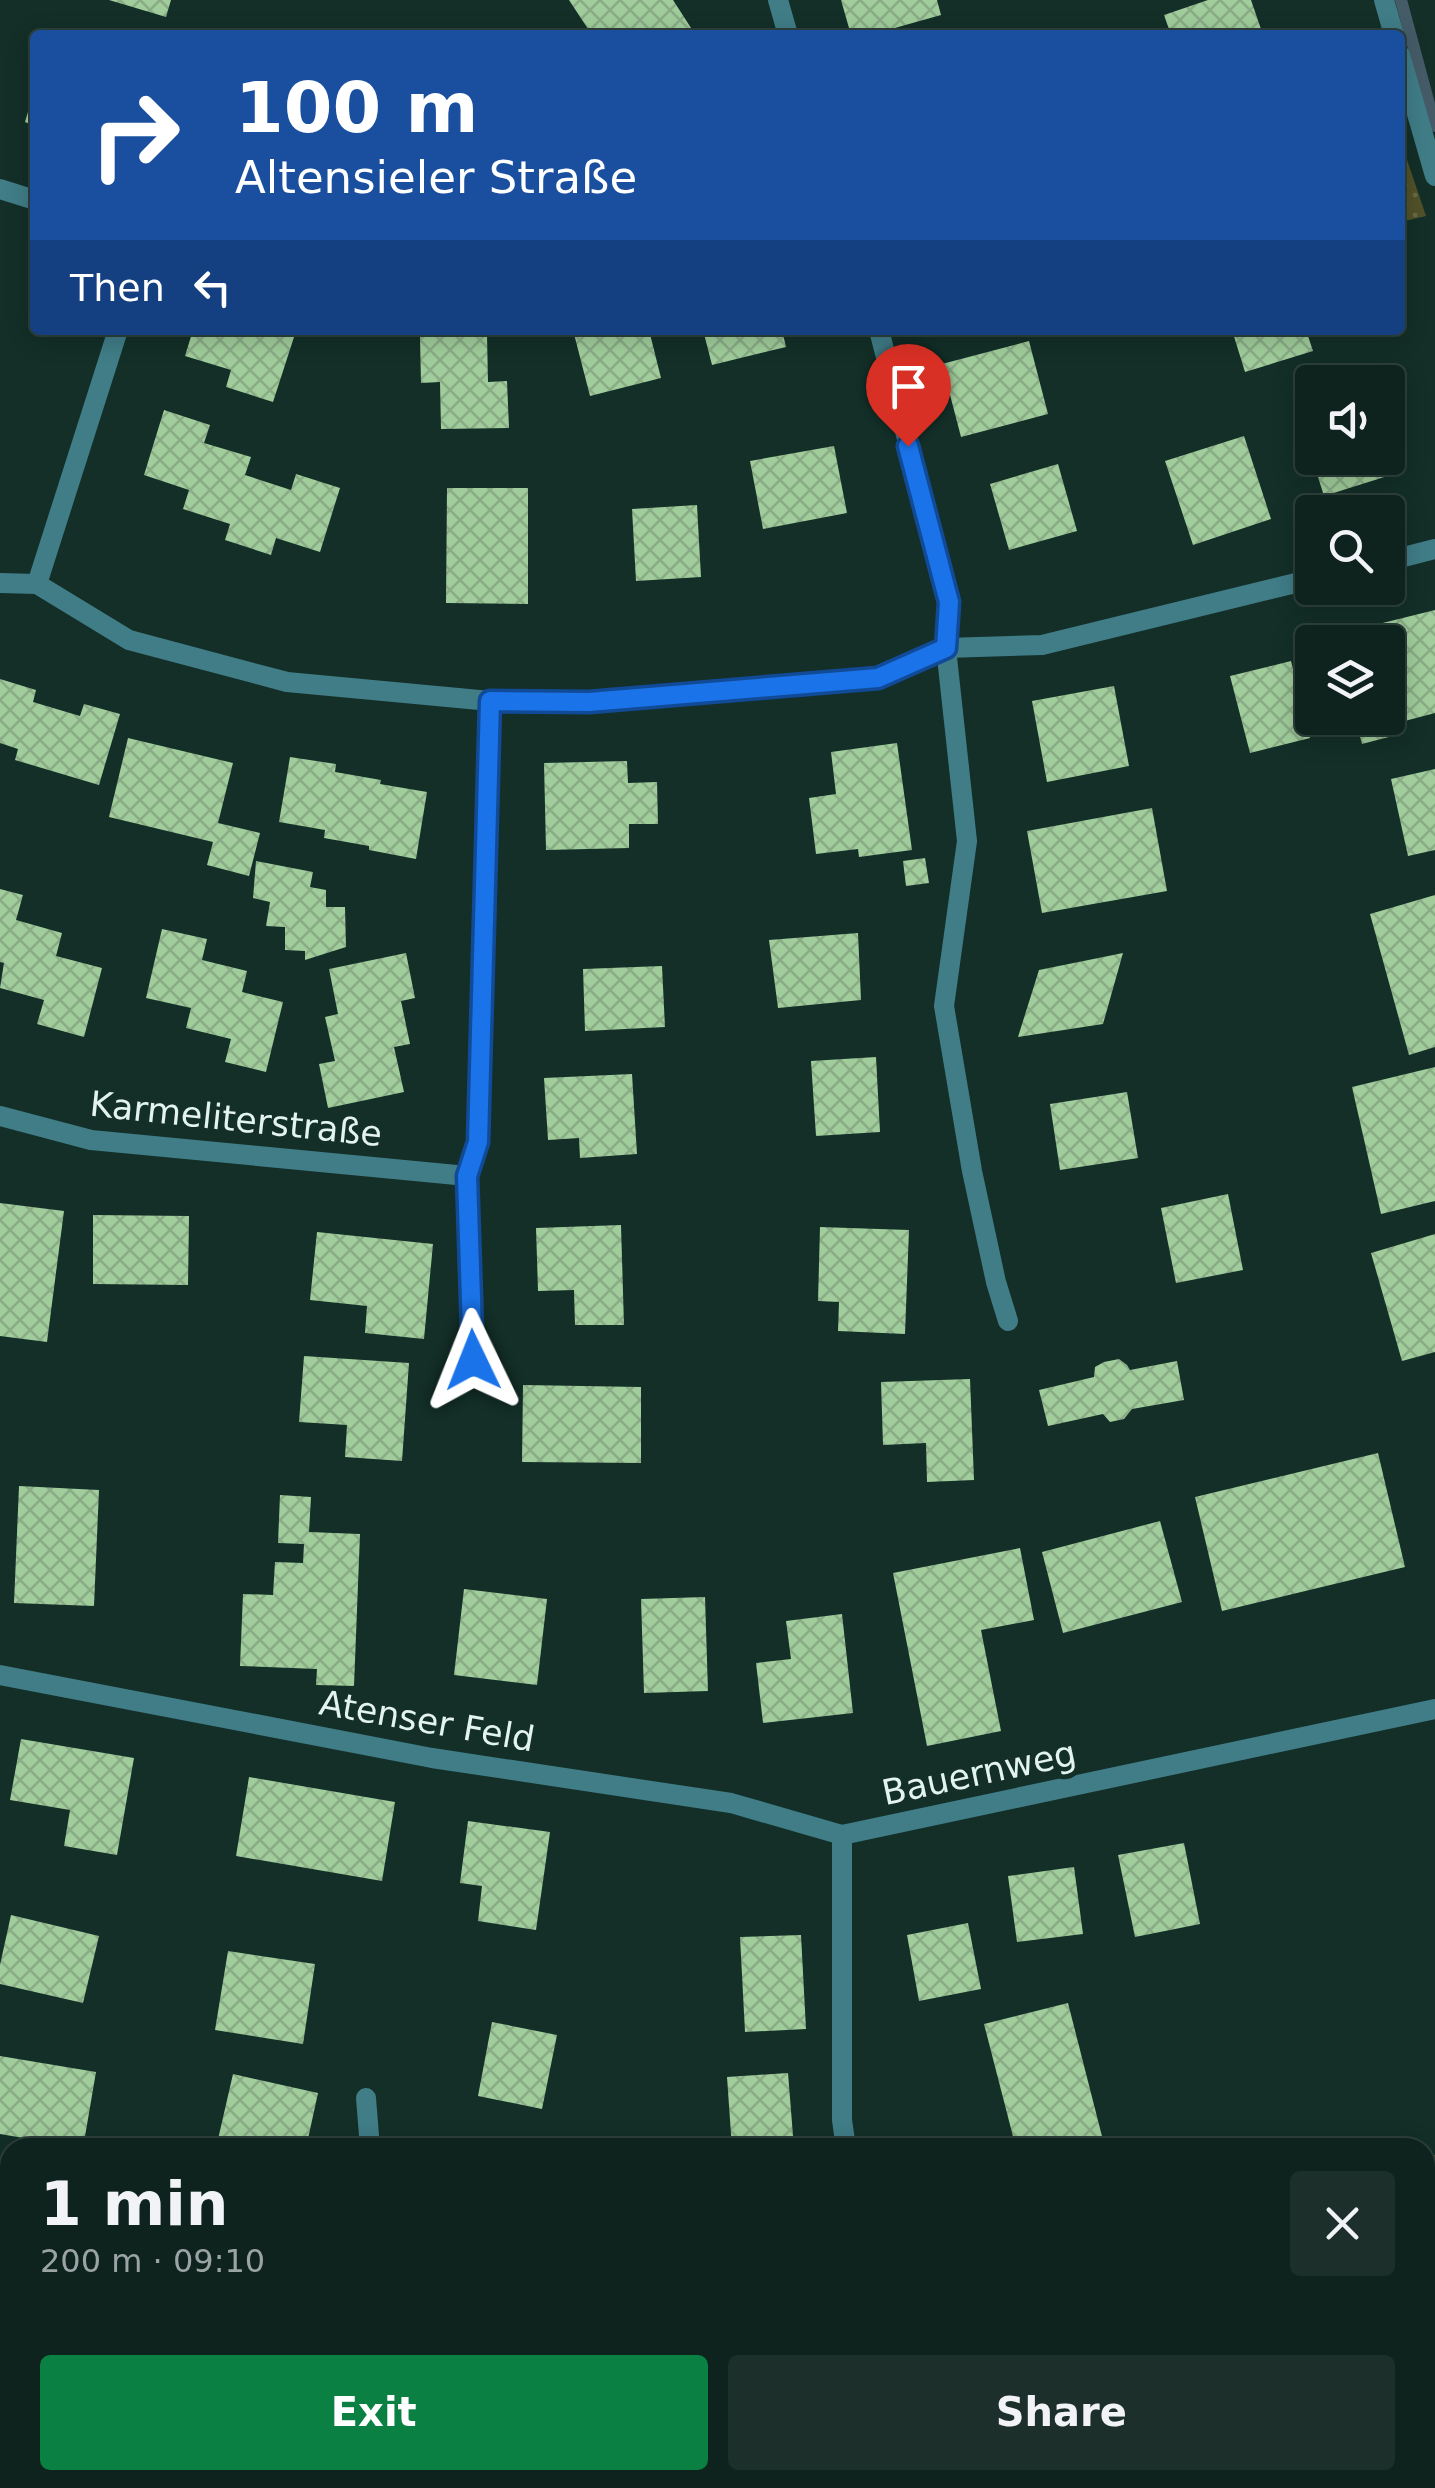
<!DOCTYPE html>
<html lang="en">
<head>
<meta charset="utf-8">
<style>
	body { margin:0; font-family:"DejaVu Sans",sans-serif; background:#1c2f2b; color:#f1f3f6; height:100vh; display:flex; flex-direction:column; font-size:38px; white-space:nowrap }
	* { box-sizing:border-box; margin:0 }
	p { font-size:32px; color:#9ba4a4 }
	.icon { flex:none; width:55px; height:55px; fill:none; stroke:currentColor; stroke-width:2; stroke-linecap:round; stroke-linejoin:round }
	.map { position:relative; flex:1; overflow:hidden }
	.details { position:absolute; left:0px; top:2138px; width:1435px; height:352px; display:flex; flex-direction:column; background:#0e231e; border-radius:30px 30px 0 0; box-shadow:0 5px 25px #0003,0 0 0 2px #2e403c }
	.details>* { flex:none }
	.guide { position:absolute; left:30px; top:30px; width:1375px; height:305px; border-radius:10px; box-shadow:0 5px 25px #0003,0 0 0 2px #2e403c; background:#1a4fa0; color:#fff; overflow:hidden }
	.fabs { position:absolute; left:1295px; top:365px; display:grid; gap:20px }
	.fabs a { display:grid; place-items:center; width:110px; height:110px; border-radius:10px; background:#0e231e; box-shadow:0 5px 25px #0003,0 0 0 2px #2e403c; font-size:50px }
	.pin { position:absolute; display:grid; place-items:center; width:85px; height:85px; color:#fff; margin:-102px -42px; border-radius:50% 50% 50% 0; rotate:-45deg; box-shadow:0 0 10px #0007 }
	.pin .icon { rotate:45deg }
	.me { position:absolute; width:110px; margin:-55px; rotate:358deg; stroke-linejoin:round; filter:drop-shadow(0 0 8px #0008) }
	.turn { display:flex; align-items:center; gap:35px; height:210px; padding:0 40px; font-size:45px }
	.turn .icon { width:130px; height:130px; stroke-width:2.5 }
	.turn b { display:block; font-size:70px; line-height:85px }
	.then { display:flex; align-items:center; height:95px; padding:0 40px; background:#0003; gap:20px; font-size:38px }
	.round { display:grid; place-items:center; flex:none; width:105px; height:105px; border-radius:10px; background:#1c2f2b }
	.overview { display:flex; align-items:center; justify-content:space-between; height:170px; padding:0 40px }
	h1 { font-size:60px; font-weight:800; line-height:75px }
	.cta { display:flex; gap:20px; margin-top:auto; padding:20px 40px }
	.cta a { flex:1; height:115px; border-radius:10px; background:#0b8043; color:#fff; font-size:40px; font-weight:800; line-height:115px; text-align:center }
	.cta a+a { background:#1c2f2b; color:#f1f3f6 }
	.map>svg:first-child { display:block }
</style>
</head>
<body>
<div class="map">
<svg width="1435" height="2488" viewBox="0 0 1435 2488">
	<defs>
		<pattern id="grass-dots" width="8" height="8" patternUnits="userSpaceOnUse" patternTransform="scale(2.5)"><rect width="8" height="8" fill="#515129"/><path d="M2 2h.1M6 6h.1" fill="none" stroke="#6a6b48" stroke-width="1.8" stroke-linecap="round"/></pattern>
		<pattern id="cemetery-stones" width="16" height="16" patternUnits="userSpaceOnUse" patternTransform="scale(2.5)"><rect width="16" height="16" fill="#515129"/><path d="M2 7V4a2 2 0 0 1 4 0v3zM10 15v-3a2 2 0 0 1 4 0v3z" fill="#6a6b48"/></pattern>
		<pattern id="building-cross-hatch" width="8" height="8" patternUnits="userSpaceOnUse" patternTransform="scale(2.5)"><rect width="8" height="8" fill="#a0cd9b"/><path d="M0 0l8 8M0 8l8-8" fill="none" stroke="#89ac86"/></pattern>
	</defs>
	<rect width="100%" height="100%" fill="#132f28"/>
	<!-- grass -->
	<polygon fill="url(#grass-dots)" points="1400,139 1426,216 1400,222"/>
	<!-- cemetery -->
	<rect fill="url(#cemetery-stones)" x="1425" y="2155" width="10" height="259"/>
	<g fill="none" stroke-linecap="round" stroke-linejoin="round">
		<!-- stream -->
		<polyline stroke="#455c68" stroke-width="12" points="1401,0 1435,126"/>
	</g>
	<!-- building -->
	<g fill="url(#building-cross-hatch)">
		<polygon points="109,0 171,0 166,17"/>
		<polygon points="569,0 673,0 693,31 686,35 606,35 604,32 592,35"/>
		<polygon points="841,0 937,0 941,15 870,35 851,35"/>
		<polygon points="1208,0 1251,0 1263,35 1171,35 1164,15"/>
		<polygon points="34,91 35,91 35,126 25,122"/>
		<polygon points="193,330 283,330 295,334 273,402 226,387 231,370 185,356"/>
		<polygon points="397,330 463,330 463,336 487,335 488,382 507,381 509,428 441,429 440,382 421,383 420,337 397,337"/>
		<polygon points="573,330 649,330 661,378 590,396"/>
		<polygon points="703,330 782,330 786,347 712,365"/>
		<polygon points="1232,330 1306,330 1313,351 1245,372"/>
		<polygon points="1029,341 1048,414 961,437 942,364"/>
		<polygon points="164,410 210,425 204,443 251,457 245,475 291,490 296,474 340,488 320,552 276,538 271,555 225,540 230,524 183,509 189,490 144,475"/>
		<polygon points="1312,414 1312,456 1300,418"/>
		<polygon points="1244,436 1271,519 1193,545 1165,461"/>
		<polygon points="834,446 847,513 763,529 750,461"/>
		<polygon points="1312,458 1389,458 1394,474 1324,496"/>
		<polygon points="1058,464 1077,531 1009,550 990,484"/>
		<polygon points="447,488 528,488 528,604 446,603"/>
		<polygon points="697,505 701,577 636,581 632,509"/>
		<polygon points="1435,610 1435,713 1401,722 1404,733 1362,744 1355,718 1388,718 1388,642 1327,642 1326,637"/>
		<polygon points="1291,661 1310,738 1250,753 1230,676"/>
		<polygon points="0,679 36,690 33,702 80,716 84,704 120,714 99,785 15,760 18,749 0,743"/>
		<polygon points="1114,686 1129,766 1047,782 1032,701"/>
		<polygon points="128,738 233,763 218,823 260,833 249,876 207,865 213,842 109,817"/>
		<polygon points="897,743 912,850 859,857 858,849 816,854 809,798 836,794 831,752"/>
		<polygon points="290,757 336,764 335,772 381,780 380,784 427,792 416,859 369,850 369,846 324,838 325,830 279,822"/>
		<polygon points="627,761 628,783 657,782 658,824 629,824 629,848 546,850 544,763"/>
		<polygon points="1435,769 1435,850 1408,856 1391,779"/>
		<polygon points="1152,808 1167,891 1042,913 1027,831"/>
		<polygon points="925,858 929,883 906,886 903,861"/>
		<polygon points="256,861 313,872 310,887 326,890 326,907 345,907 346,947 305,960 305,951 285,950 285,927 266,926 270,902 253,898"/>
		<polygon points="0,889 23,895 16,920 62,933 56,956 102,968 84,1037 37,1024 44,1000 0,988 4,963 0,962"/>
		<polygon points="1435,895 1435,1047 1409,1055 1370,914"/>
		<polygon points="162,929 207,939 202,960 247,971 242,992 283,1002 266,1072 225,1062 231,1039 186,1028 191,1008 146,998"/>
		<polygon points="858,933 861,1000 778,1008 769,940"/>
		<polygon points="406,953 415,998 401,1001 410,1044 394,1047 404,1092 328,1108 319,1064 335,1061 325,1017 338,1014 329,969"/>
		<polygon points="1123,953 1103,1024 1018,1037 1039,970"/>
		<polygon points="662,966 665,1027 585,1031 583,969"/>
		<polygon points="876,1057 880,1132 816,1136 811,1061"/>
		<polygon points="1435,1067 1435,1201 1381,1214 1352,1087"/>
		<polygon points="632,1074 637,1154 580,1158 579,1138 548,1140 544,1078"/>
		<polygon points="1127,1092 1138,1158 1060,1170 1050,1104"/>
		<polygon points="1228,1194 1243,1270 1176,1283 1161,1208"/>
		<polygon points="0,1203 64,1211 47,1342 0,1336"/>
		<polygon points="93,1215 189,1216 188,1285 93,1284"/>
		<polygon points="621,1225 624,1325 575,1325 574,1290 538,1291 536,1228"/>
		<polygon points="820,1227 909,1230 905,1334 838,1331 839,1302 818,1301"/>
		<polygon points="317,1232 433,1244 424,1339 365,1333 367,1306 310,1300"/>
		<polygon points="1435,1234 1435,1352 1402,1361 1371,1253"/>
		<polygon points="304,1356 409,1363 402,1461 345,1457 347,1425 299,1422"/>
		<polygon points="1119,1359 1127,1365 1130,1370 1177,1361 1184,1400 1132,1409 1124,1419 1110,1422 1103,1414 1048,1426 1039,1390 1094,1377 1095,1367 1104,1362"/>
		<polygon points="970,1379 974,1480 927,1482 926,1443 883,1445 881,1382"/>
		<polygon points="523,1385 641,1387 641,1463 522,1462"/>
		<polygon points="1378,1453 1405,1567 1222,1611 1195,1497"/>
		<polygon points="19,1486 99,1490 94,1606 14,1603"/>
		<polygon points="280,1495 311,1497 309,1532 360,1534 354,1686 316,1685 317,1669 240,1666 243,1594 273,1595 275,1562 303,1563 304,1544 278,1543"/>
		<polygon points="1160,1521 1182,1602 1063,1633 1042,1552"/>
		<polygon points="1020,1548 1034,1620 981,1630 1001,1731 927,1746 893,1573"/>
		<polygon points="464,1589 547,1599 537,1685 454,1675"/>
		<polygon points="705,1597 708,1691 644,1693 641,1599"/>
		<polygon points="842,1614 853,1713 763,1723 756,1663 791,1659 786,1621"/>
		<polygon points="21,1739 134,1758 117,1855 64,1846 70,1810 10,1800"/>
		<polygon points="249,1777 395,1802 382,1881 236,1856"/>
		<polygon points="468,1821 550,1832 536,1930 478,1921 482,1886 460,1883"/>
		<polygon points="1184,1843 1200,1924 1135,1937 1118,1855"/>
		<polygon points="1074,1867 1083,1934 1017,1942 1008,1876"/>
		<polygon points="11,1915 99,1936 83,2003 0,1984 0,1965"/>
		<polygon points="968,1923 981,1989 919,2001 907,1935"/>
		<polygon points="801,1935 806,2029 745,2032 740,1937"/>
		<polygon points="228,1951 315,1964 303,2044 215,2030"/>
		<polygon points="1068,2003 1105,2148 1016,2148 984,2024"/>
		<polygon points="492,2022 557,2035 542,2109 478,2096"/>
		<polygon points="0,2056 96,2072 83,2148 0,2134"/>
		<polygon points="788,2073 794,2148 732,2148 727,2077"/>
		<polygon points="233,2074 318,2093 306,2148 216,2148"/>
		<polygon points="8,2197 10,2197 10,2253 0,2251 0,2237"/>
		<polygon points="1435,2242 1435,2311 1425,2313 1425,2244"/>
		<polygon points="0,2400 10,2403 10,2480 25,2480 23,2488 0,2488"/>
		<polygon points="148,2480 214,2480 211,2488 166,2488"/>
		<polygon points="264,2480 376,2480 372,2488 261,2488"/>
		<polygon points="786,2480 849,2480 849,2483 786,2488"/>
		<polygon points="1023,2480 1105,2480 1109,2488 1027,2488"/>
	</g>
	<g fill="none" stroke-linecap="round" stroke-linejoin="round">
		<!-- street -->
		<g stroke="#407d87" stroke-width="20">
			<polyline points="778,0 788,35"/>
			<polyline points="1384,0 1394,35"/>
			<polyline points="1400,55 1435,176"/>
			<polyline points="0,189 35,200"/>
			<polyline points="879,330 949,602 946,648 967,841 944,1006 972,1171 996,1282 1008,1321"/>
			<polyline points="1388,561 1435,549"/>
			<polyline points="0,583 37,584 129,640 287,682 490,701 589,702 878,678 946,648 1042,645 1312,579"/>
			<polyline points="37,584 118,330"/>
			<polyline points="0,1116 91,1140 467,1176 478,1142 490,701"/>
			<polyline points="467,1176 473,1361"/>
			<polyline points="0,1675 432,1758 731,1803 842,1835 1435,1709"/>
			<polyline points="842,1835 842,2120 846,2148"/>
			<polyline points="366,2098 370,2148"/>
			<polyline points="0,2325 10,2327"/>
			<polyline points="946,2480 953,2488"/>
			<polyline points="96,2488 99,2480"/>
		</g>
	</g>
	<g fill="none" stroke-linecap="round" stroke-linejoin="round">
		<defs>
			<polyline id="route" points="473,1360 467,1176 478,1142 490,701 589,702 878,678 946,648 949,602 908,446"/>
		</defs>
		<!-- route casing -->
		<use href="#route" stroke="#114b97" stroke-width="25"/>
		<!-- route -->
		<use href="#route" stroke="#1a73e8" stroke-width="18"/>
	</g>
	<g text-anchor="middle" stroke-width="10" stroke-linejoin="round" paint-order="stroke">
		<!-- street labels -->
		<g font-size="35" fill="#e3f4ef" stroke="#132f28">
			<text transform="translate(236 1119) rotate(6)" y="12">Karmeliterstraße</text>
			<text transform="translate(427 1721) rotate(10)" y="12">Atenser Feld</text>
			<text transform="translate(979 1773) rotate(-12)" y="12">Bauernweg</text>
		</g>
	</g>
</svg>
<div class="fabs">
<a><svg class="icon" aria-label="sound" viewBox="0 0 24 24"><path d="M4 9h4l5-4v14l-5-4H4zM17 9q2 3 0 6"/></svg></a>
<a><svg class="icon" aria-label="search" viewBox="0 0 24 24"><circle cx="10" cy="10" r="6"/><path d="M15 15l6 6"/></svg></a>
<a><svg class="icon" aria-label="layers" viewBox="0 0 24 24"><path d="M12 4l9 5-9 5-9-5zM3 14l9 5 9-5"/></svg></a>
</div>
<div class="pin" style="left:908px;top:446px;background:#d93025"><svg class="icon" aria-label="arrive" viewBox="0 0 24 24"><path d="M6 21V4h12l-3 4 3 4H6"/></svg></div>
<svg class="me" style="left:473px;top:1360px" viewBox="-20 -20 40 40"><path d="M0-17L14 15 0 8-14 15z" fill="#1a73e8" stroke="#fff" stroke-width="4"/></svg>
<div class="guide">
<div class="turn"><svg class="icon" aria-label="right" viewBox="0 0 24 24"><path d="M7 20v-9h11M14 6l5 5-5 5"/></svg><div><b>100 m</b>Altensieler Straße</div></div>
<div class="then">Then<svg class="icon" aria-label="left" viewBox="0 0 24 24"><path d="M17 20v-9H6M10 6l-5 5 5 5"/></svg></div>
</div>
<section class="details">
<div class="overview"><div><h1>1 min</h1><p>200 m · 09:10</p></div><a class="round"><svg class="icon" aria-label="close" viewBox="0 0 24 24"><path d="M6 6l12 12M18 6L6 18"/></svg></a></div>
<div class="cta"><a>Exit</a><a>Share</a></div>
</section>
</div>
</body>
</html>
